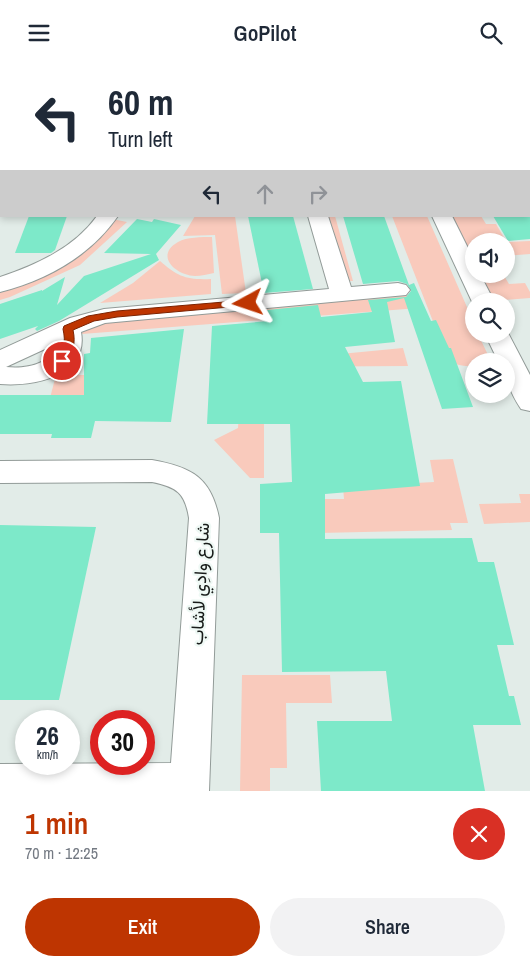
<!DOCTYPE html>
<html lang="en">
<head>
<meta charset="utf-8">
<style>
	body { margin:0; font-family:"Archivo Narrow",Vazirmatn,sans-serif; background:#f2f2f3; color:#1f2937; height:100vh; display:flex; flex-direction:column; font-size:19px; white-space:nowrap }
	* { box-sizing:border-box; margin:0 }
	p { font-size:16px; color:#747a83 }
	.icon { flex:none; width:28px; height:28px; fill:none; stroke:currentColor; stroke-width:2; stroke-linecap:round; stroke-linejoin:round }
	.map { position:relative; height:726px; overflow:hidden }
	.drawer { display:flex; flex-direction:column; background:#fff; flex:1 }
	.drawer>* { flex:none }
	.banner { position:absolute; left:0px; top:0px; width:530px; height:152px; box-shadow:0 2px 8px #0003; background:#fff; color:#1f2937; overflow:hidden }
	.controls { position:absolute; left:465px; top:168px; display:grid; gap:10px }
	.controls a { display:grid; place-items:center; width:50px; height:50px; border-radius:50%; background:#fff; box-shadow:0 2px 8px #0003; font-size:25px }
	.speed { position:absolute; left:15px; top:645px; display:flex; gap:10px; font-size:25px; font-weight:700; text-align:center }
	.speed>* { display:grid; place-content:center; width:65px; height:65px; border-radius:50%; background:#fff; box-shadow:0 2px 8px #0003; line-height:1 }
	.speed small { font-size:12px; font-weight:400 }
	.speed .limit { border:8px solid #d22; background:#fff; color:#111 }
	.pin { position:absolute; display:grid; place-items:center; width:42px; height:42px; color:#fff; margin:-21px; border:2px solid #fff; border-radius:50%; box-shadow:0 1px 5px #0007 }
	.me { position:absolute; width:55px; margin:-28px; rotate:265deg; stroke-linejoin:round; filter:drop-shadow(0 0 4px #0008) }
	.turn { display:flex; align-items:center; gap:18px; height:105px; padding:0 25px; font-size:22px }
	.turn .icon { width:65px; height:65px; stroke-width:2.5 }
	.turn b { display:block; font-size:35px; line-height:42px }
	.lanes { display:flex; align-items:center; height:48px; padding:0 25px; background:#0003; justify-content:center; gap:25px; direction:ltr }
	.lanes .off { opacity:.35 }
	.round { display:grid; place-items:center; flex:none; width:52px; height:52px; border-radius:26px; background:#f2f2f3 }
	.overview { display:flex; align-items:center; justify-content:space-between; height:85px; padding:0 25px }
	h1 { font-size:30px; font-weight:600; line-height:38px; color:#be3501 }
	.action { display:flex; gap:10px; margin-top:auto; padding:10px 25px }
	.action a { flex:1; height:58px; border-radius:30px; background:#be3501; color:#fff; font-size:20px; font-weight:600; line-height:58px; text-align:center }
	.action a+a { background:#f2f2f3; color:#1f2937 }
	header { display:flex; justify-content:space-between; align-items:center; height:65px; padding:0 25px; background:#fff; font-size:22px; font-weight:600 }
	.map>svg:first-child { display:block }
</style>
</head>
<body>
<header><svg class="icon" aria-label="menu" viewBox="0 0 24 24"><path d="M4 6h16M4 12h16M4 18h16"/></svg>GoPilot<svg class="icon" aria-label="search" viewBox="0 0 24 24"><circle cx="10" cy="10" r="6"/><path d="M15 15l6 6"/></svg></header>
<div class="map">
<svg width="530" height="726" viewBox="0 0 530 726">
	<rect width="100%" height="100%" fill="#e2ece8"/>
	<!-- green -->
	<g fill="#f9cabc">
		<polygon points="195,151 235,151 246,228 222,229 215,170 183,171"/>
		<polygon points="326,151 335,151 353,216 344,216"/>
		<path d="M 392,151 L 427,151 L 474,258 L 474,269 L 478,269 L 488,290 L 484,296 L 474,296 L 474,301 C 464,302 456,300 448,295 Z"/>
		<polygon points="450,151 481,151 486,159 496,159 506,176 474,176 474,199"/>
		<polygon points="112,154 127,157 80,200 10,232 0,235 0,223 47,208 99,174"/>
		<path d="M 212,172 L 214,208 C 208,209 201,211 195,211 C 176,210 154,191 178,177 C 187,172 201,172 212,172 Z"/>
		<polygon points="530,176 530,189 506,191 506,177"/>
		<path d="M 160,196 C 178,212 187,215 211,214 L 211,229 L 100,238 L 133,218 Z"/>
		<polygon points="478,209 503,209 509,219 525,218 530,227 530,233 492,236"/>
		<polygon points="414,230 419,243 82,269 85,257 95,252"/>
		<polygon points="403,283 408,301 257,302 257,297"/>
		<polygon points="56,310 97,310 91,333 50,333"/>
		<polygon points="239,347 264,347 264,413 250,413 214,375 238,363"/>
		<polygon points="453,394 468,458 450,458 452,465 319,468 316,434 344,434 343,422 434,417 430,395"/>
		<polygon points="519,429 530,429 530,457 484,459 479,439 521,438"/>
		<polygon points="242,610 330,610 332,638 286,638 287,703 270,703 270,726 240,726"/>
	</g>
	<!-- building -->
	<g fill="#7de9c9">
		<polygon points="29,151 67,151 55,185 51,188 15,188"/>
		<polygon points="248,151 293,151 313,224 264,228"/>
		<polygon points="343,151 384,151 409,220 414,218 431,256 436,255 449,283 451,283 473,342 442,344 404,233 387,237 395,277 345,282 363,317 401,316 420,421 325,429 325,474 472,473 478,497 494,497 514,580 497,580 509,631 514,631 521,660 473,660 485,726 321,726 317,656 392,656 386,606 282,607 279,468 260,468 260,419 292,417 290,359 207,359 212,261 269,256 267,245 318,240 321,252 372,247 368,235 406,232 411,226 407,219 398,216 363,219"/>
		<polygon points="493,151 530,151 530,174 508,176"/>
		<polygon points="137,154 152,157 154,154 181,160 156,189 159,195 59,256 37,266 35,264 38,261 0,274 0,239 42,225 42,226 65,212 57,240 84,211 151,189 104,188"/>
		<polygon points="184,264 171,357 95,356 91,373 51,373 52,369 0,369 0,330 84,330 84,289 90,288 91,273"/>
		<polygon points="0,460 96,462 59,635 0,635"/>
	</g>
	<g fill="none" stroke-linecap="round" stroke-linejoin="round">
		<defs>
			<g id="lane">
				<rect x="131" y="0" width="8" height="1"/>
				<rect x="152" y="0" width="8" height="1"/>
			</g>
			<g id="street">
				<polygon points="363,0 379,0 380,1 364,1"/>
				<rect x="529" y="9" width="1" height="10"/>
				<rect x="0" y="71" width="1" height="10"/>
				<rect x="529" y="96" width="1" height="12"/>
				<path d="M 97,151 L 118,151 C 90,191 47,215 0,227 L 0,212 C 36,200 74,183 97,151 Z"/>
				<path d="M 308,151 L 328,151 L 351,222 L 398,218 L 406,220 L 410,225 L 406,230 L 105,258 L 81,267 C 89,311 33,322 0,319 L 0,285 L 70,253 L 104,244 L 329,224 ZM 58,278 C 51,300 26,304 6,302 Z"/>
				<polygon points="432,151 452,151 474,195 474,209 480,209 494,236 474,236 474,241"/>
				<path d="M 506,264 L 530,310 L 530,346 L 521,344 C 510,327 506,316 506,296 L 498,296 L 485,269 L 506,269 Z"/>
				<path d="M 152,395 C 191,402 211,412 219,453 L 209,726 L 0,726 L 0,699 L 171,698 L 189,453 C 185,428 177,422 152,417 L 0,418 L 0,396 Z"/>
			</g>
		</defs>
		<!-- lane casing -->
		<use href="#lane" stroke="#929b98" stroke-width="3"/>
		<!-- street casing -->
		<use href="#street" stroke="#929b98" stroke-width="2"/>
		<!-- lane -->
		<use href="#lane" fill="#fff" fill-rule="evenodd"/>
		<!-- street -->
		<use href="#street" fill="#fff" fill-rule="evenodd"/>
	</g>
	<!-- route -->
	<path fill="#be3501" stroke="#7c2201" d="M 248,235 L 253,238 L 252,240 L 117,252 L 94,256 L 73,265 C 76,279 73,286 65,298 L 58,298 L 56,296 C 64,284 66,278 63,264 L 64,261 L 88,251 L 117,246 Z"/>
	<g text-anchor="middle" stroke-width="4.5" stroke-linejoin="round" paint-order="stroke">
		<!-- street labels -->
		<g font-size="18" fill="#181c1a" stroke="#eff9f5">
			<text transform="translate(200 519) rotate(-87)" y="6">شارع وادِي لأشاب</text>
		</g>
	</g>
</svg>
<div class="controls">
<a><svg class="icon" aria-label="sound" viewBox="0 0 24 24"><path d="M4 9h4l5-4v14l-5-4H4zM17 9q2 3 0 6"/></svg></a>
<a><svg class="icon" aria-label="search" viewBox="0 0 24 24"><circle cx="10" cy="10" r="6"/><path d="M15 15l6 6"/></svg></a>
<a><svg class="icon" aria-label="layers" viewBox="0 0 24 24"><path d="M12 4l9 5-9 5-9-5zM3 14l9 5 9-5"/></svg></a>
</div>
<div class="speed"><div>26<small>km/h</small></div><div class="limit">30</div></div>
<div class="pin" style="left:62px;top:296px;background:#d93025"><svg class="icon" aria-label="arrive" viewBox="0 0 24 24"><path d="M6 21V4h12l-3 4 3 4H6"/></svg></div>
<svg class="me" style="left:248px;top:238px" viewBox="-20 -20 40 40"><path d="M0-17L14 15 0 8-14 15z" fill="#be3501" stroke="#fff" stroke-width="4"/></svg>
<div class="banner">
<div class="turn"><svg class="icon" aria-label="left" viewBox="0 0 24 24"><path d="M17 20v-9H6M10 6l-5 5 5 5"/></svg><div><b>60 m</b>Turn left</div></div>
<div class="lanes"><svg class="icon" aria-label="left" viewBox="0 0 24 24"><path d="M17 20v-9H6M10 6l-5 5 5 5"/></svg><svg class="icon off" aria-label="ahead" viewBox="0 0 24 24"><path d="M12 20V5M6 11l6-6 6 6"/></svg><svg class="icon off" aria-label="right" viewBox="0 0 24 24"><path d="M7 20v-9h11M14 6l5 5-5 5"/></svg></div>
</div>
</div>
<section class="drawer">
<div class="overview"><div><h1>1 min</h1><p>70 m · 12:25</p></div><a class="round" style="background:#d93025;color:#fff"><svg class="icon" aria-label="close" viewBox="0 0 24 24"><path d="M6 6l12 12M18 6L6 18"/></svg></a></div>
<div class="action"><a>Exit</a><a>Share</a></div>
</section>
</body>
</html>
